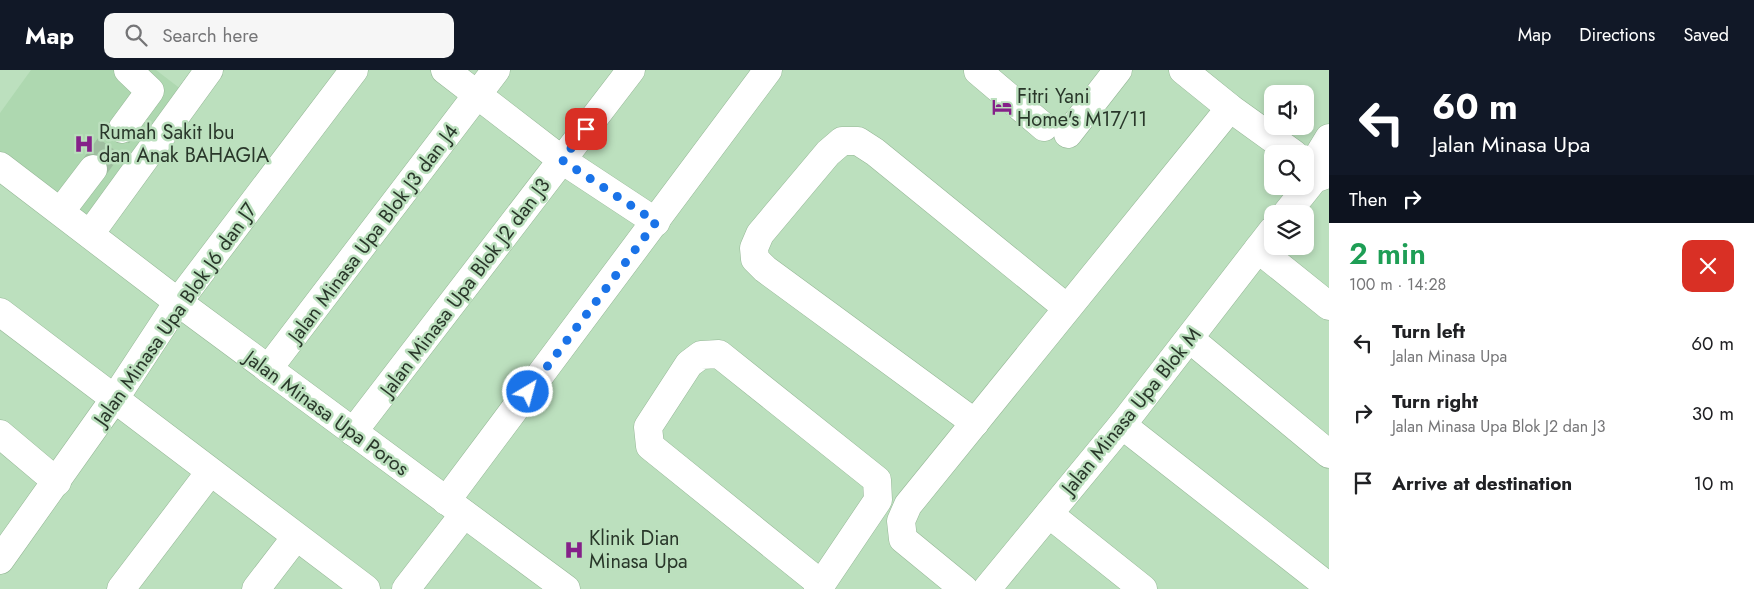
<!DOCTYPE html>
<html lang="en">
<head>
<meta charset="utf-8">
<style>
	body { margin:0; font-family:Jost,sans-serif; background:#f6f6f6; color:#202124; height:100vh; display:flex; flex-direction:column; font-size:19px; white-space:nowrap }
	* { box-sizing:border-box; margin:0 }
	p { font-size:16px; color:#757577 }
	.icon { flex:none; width:28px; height:28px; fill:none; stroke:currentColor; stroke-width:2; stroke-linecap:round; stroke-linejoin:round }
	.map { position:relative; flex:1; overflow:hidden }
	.details { display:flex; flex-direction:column; background:#fff; width:425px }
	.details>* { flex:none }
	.top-card { background:#111827; color:#fff; overflow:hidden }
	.controls { position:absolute; left:1264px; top:15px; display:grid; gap:10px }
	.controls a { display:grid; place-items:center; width:50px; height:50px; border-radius:10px; background:#fff; box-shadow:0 2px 8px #0003; font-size:25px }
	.pin { position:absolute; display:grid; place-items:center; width:42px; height:42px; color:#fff; margin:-21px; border-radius:10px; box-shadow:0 2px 8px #0006 }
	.me { position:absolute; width:55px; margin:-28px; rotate:37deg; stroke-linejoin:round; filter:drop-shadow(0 0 4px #0008) }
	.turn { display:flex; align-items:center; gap:18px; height:105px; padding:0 20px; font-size:22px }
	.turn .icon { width:65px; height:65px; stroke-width:2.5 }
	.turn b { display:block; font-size:35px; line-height:42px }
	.then { display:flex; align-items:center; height:48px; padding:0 20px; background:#0003; gap:10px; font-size:19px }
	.round { display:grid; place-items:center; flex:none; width:52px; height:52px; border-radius:10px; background:#f6f6f6 }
	.summary { display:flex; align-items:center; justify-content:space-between; height:85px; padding:0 20px }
	h1 { font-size:30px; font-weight:600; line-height:38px; color:#1e9e55 }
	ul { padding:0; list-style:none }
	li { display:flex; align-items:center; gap:15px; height:70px; padding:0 20px }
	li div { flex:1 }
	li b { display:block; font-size:19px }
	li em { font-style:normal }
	header { display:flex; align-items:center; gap:30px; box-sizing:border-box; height:70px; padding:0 25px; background:#111827; color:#fff }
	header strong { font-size:24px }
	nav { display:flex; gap:28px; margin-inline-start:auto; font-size:18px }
	.search { width:350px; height:45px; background:#f6f6f6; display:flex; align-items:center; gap:12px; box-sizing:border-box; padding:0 18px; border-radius:10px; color:#757577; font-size:19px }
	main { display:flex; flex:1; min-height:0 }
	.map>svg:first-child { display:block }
</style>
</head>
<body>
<header>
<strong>Map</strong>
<div class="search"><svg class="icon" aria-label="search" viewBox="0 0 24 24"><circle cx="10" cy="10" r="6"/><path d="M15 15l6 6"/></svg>Search here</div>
<nav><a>Map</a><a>Directions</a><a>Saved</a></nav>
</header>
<main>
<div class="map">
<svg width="1329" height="519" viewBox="0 0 1329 519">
	<rect width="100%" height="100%" fill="#bce0be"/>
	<!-- built -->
	<polygon fill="#aed8b0" points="31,0 156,0 199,33 90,173 0,105 0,43"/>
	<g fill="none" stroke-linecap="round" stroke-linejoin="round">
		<!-- minor-tunnel -->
		<polyline stroke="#9fbea0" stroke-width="28" stroke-dasharray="28 14" stroke-linecap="butt" points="93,99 122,59"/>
		<defs>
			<g id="minor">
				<polyline points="445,0 562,90 656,152"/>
				<polyline points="1183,0 1230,38 1294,84"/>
				<polyline points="978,1 1044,57"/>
				<polyline points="122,59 150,21 128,0"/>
				<polyline points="1068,64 1118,0"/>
				<polyline points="0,96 178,232 566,519"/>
				<polyline points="1312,96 1329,68"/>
				<polyline points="61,141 93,99"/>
				<polyline points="1286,144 1314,109 1325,105 1329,99"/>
				<polyline points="90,164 209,0"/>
				<polyline points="1258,179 1329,236"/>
				<polyline points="0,242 366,519"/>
				<polyline points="1190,269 1329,384"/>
				<polyline points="268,299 496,0"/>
				<polyline points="975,353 765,199 755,189 754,178 760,164 828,83 842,71 858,71 875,82 1067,238"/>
				<polyline points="1122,355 1329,517"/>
				<polyline points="353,362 631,0"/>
				<polyline points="0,364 57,412"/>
				<polyline points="446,431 768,0"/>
				<polyline points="1049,444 1143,519"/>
				<polyline points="0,490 115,328 178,232 354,0"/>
				<polyline points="121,519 210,402"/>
				<polyline points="256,519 296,467"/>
				<polyline points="406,519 464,444"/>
				<polyline points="818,519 878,430 877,410 719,284 701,285 689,294 648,357 650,376 821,514"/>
				<polyline points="964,519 903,469 901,451 908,435 1230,38"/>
				<polyline points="987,519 1122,355 1272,161"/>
			</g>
		</defs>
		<!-- minor casing -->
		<use href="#minor" stroke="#95b796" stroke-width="29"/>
		<!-- minor -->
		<use href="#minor" stroke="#fff" stroke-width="28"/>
	</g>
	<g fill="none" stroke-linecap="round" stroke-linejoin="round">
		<!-- route -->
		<polyline stroke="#1a73e8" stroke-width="9" stroke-dasharray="0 16.2" points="528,322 656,152 562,90 586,59"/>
	</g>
	<!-- icons -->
	<defs>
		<symbol id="hotel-bare" viewBox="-9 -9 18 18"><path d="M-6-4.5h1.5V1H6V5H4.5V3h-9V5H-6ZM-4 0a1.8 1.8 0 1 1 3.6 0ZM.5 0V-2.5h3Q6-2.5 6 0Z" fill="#852089" stroke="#bce0be" stroke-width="2.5" paint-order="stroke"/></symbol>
		<symbol id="hospital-bare" viewBox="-9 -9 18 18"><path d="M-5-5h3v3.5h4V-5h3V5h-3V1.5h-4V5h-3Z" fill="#852089" stroke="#bce0be" stroke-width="2.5" paint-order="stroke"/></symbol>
	</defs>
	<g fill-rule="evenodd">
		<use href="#hotel-bare" x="988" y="23" width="28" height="28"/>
		<use href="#hospital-bare" x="70" y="60" width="28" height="28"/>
		<use href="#hospital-bare" x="560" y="466" width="28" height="28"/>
	</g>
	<g text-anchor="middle" stroke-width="5" stroke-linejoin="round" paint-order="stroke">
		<!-- poi labels -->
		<g font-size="20" fill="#29372a" stroke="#bce0be" text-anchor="start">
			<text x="1017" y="33">Fitri Yani<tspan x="1017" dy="23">Home's M17/11</tspan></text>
			<text x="99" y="69">Rumah Sakit Ibu<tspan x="99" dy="23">dan Anak BAHAGIA</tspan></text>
			<text x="589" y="475">Klinik Dian<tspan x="589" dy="23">Minasa Upa</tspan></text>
		</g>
		<!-- street labels -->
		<g font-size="20" fill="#29372a" stroke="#bce0be">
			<text transform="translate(373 163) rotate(-53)" y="7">Jalan Minasa Upa Blok J3 dan J4</text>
			<text transform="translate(465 217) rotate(-53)" y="7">Jalan Minasa Upa Blok J2 dan J3</text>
			<text transform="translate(175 244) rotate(-55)" y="7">Jalan Minasa Upa Blok J6 dan J7</text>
			<text transform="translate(1131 341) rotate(-51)" y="7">Jalan Minasa Upa Blok M</text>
			<text transform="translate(327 343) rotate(36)" y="7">Jalan Minasa Upa Poros</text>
		</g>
	</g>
</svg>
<div class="controls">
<a><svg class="icon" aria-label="sound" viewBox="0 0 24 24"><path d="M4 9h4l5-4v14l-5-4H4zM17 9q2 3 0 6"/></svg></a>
<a><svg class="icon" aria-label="search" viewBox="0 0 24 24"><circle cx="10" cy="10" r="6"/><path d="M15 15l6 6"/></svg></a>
<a><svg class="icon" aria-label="layers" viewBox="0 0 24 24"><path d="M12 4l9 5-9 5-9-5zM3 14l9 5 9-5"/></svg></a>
</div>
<div class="pin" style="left:586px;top:59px;background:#d93025"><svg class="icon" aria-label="arrive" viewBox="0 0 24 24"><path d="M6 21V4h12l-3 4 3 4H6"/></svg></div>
<svg class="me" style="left:528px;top:322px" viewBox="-20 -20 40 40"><circle r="17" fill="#1a73e8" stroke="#fff" stroke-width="3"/><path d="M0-11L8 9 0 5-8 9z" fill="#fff"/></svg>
</div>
<section class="details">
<div class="top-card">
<div class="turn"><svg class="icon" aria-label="left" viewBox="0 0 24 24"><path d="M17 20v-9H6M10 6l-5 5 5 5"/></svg><div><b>60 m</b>Jalan Minasa Upa</div></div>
<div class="then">Then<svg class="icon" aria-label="right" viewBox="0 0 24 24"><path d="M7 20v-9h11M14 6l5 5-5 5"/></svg></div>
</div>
<div class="summary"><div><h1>2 min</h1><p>100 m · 14:28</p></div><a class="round" style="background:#d93025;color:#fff"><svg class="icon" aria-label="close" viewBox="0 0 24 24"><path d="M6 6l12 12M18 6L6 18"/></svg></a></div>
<ul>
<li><svg class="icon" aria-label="left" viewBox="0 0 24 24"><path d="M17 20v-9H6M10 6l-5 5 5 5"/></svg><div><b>Turn left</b><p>Jalan Minasa Upa</p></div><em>60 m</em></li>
<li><svg class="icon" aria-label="right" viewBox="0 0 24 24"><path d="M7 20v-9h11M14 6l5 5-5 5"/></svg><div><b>Turn right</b><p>Jalan Minasa Upa Blok J2 dan J3</p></div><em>30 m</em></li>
<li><svg class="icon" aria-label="arrive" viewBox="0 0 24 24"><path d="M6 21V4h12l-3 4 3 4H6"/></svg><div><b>Arrive at destination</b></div><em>10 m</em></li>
</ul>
</section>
</main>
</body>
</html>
